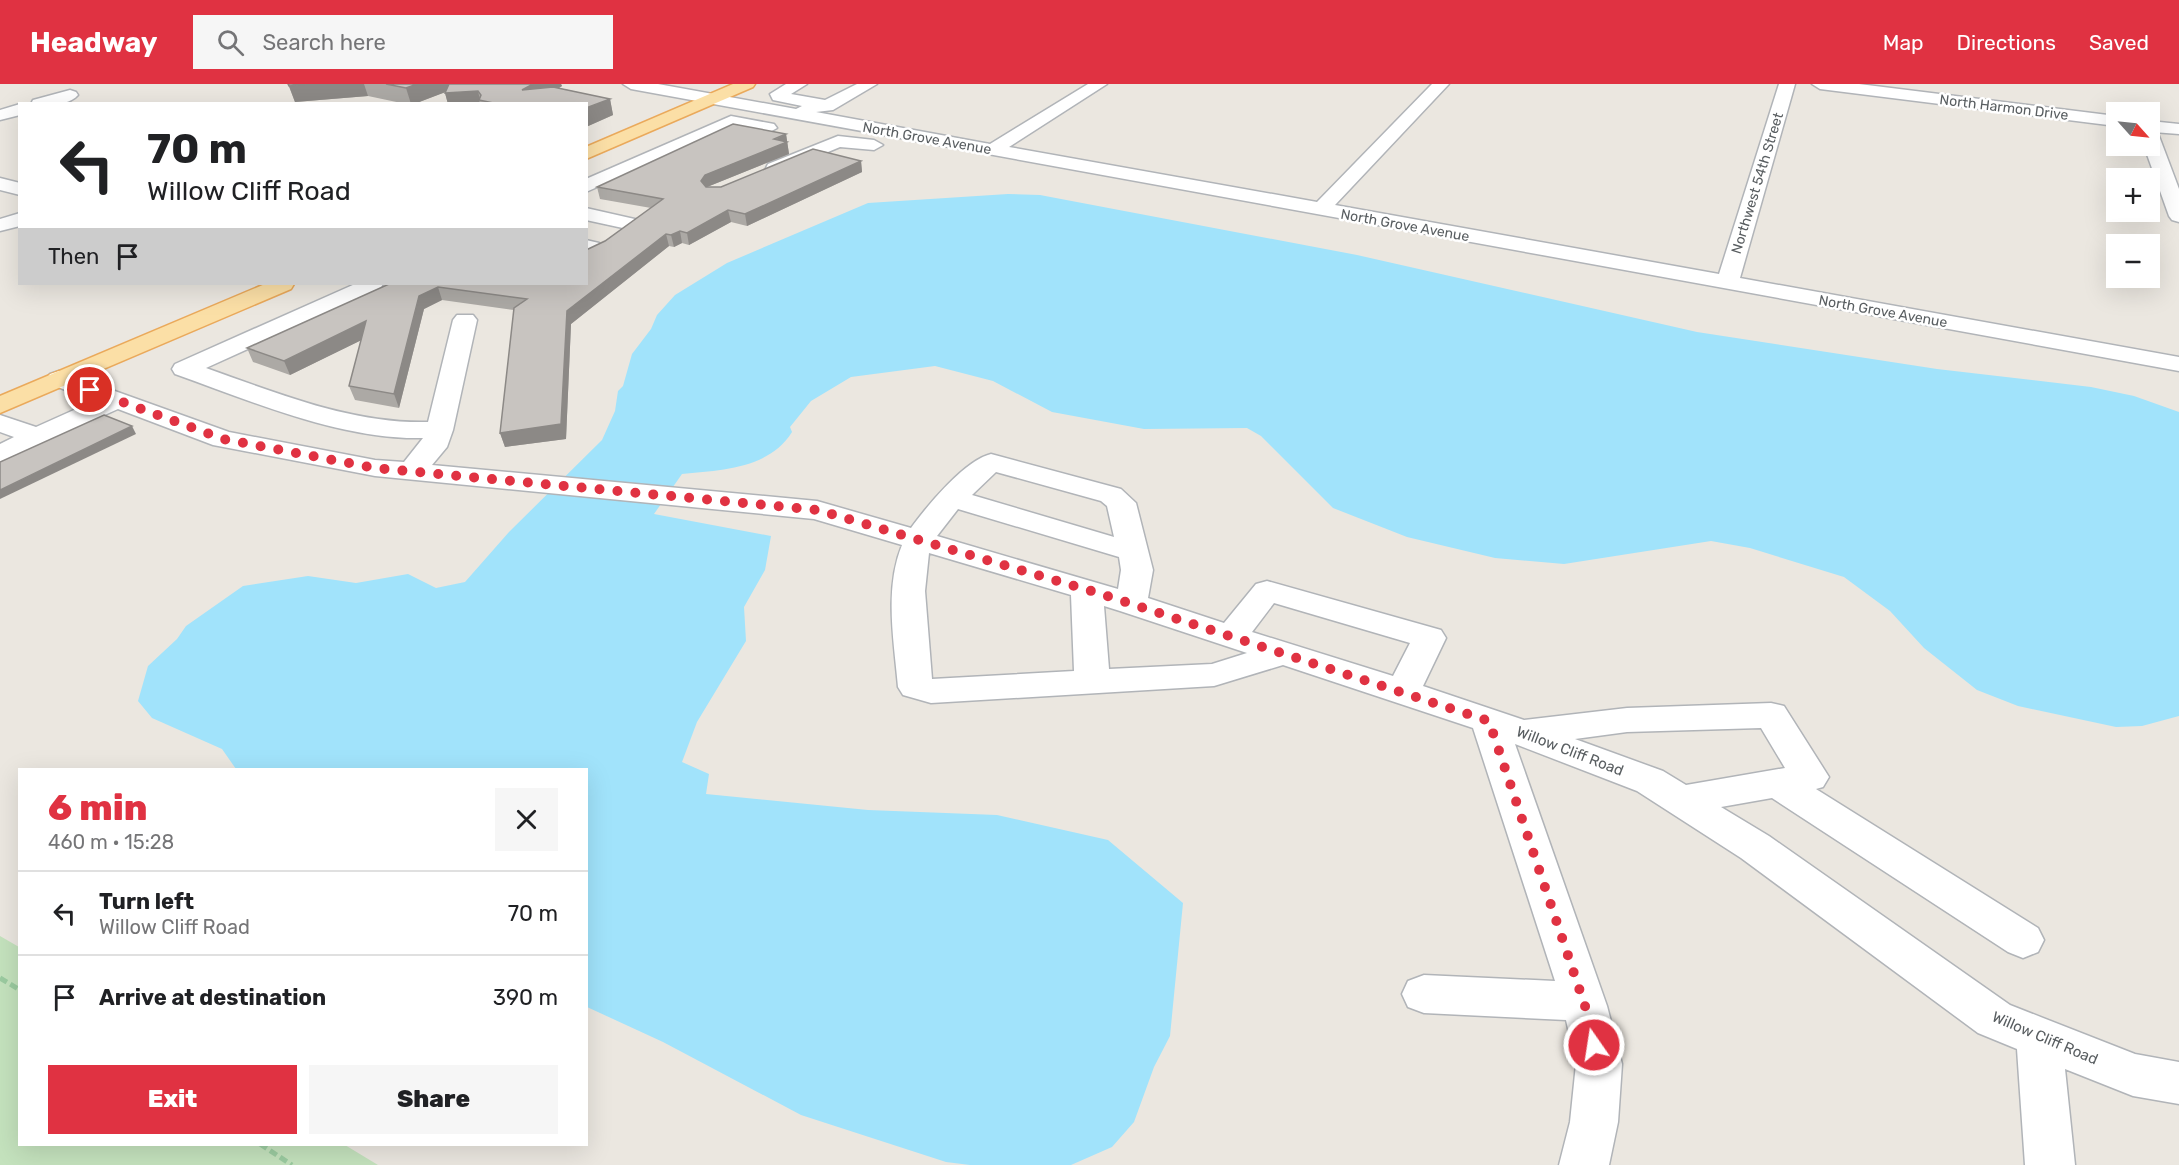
<!DOCTYPE html>
<html lang="en">
<head>
<meta charset="utf-8">
<style>
	body { margin:0; font-family:Rubik,sans-serif; background:#f6f6f6; color:#202124; height:100vh; display:flex; flex-direction:column; font-size:22px; white-space:nowrap }
	* { box-sizing:border-box; margin:0 }
	p { font-size:20px; color:#757577 }
	.icon { flex:none; width:33px; height:33px; fill:none; stroke:currentColor; stroke-width:2; stroke-linecap:round; stroke-linejoin:round }
	.map { position:relative; flex:1; overflow:hidden }
	.drawer { position:absolute; left:18px; top:684px; width:570px; height:378px; display:flex; flex-direction:column; background:#fff; border-radius:0px; box-shadow:0 6px 24px #0002 }
	.drawer>* { flex:none }
	.banner { position:absolute; left:18px; top:18px; width:570px; height:183px; border-radius:0px; box-shadow:0 6px 24px #0002; background:#fff; color:#202124; overflow:hidden }
	.needle { width:39px; rotate:117deg }
	.controls { position:absolute; left:2106px; top:18px; display:grid; gap:12px }
	.controls a { display:grid; place-items:center; width:54px; height:54px; border-radius:0px; background:#fff; box-shadow:0 6px 24px #0002; font-size:30px }
	.pin { position:absolute; display:grid; place-items:center; width:51px; height:51px; color:#fff; margin:-26px; border:3px solid #fff; border-radius:50%; box-shadow:0 2px 6px #0007 }
	.me { position:absolute; width:66px; margin:-33px; rotate:347deg; stroke-linejoin:round; filter:drop-shadow(0 0 4px #0008) }
	.turn { display:flex; align-items:center; gap:21px; height:126px; padding:0 30px; font-size:27px }
	.turn .icon { width:78px; height:78px; stroke-width:2.5 }
	.turn b { display:block; font-size:42px; line-height:51px }
	.then { display:flex; align-items:center; height:57px; padding:0 30px; background:#0003; gap:12px; font-size:22px }
	.round { display:grid; place-items:center; flex:none; width:63px; height:63px; border-radius:0px; background:#f6f6f6 }
	.summary { display:flex; align-items:center; justify-content:space-between; height:102px; padding:0 30px }
	h1 { font-size:36px; font-weight:800; line-height:45px; color:#e03242 }
	.action { display:flex; gap:12px; margin-top:auto; padding:12px 30px }
	.action a { flex:1; height:69px; border-radius:0px; background:#e03242; color:#fff; font-size:24px; font-weight:800; line-height:69px; text-align:center }
	.action a+a { background:#f6f6f6; color:#202124 }
	ul { padding:0; list-style:none }
	li { display:flex; align-items:center; gap:18px; height:84px; padding:0 30px; border-top:2px solid #e0e0e0 }
	li div { flex:1 }
	li b { display:block; font-size:22px }
	li em { font-style:normal }
	header { display:flex; align-items:center; gap:36px; box-sizing:border-box; height:84px; padding:0 30px; background:#e03242; color:#fff }
	header strong { font-size:28px }
	nav { display:flex; gap:33px; margin-inline-start:auto; font-size:21px }
	.search { width:420px; height:54px; background:#f6f6f6; display:flex; align-items:center; gap:15px; box-sizing:border-box; padding:0 21px; border-radius:0px; color:#757577; font-size:22px }
	.map>svg:first-child { display:block }
</style>
</head>
<body>
<header>
<strong>Headway</strong>
<div class="search"><svg class="icon" aria-label="search" viewBox="0 0 24 24"><circle cx="10" cy="10" r="6"/><path d="M15 15l6 6"/></svg>Search here</div>
<nav><a>Map</a><a>Directions</a><a>Saved</a></nav>
</header>
<div class="map">
<svg width="2179" height="1081" viewBox="0 0 2179 1081">
	<rect width="100%" height="100%" fill="#ebe7e0"/>
	<!-- green -->
	<polygon fill="#c4e2bd" points="0,852 19,863 20,1060 345,1061 378,1081 0,1081"/>
	<!-- water -->
	<path fill="#a1e3fb" d="M 1008,110 L 1040,111 L 1357,171 L 1697,248 L 1937,285 L 2091,303 L 2134,312 L 2179,328 L 2179,632 L 2142,642 L 2116,643 L 2018,622 L 1977,606 L 1924,564 L 1890,527 L 1844,493 L 1750,464 L 1711,457 L 1564,480 L 1495,474 L 1407,453 L 1333,424 L 1261,352 L 1247,344 L 1144,345 L 1052,328 L 993,297 L 935,282 L 851,293 L 811,317 L 790,343 L 792,348 C 769,385 721,386 682,390 L 654,430 L 771,452 L 765,486 L 744,523 L 746,557 L 697,638 L 682,678 L 709,690 L 706,710 L 868,726 L 997,731 L 1108,756 L 1183,819 L 1170,952 L 1154,983 L 1134,1038 L 1112,1063 L 1071,1081 L 970,1081 L 946,1078 L 801,1031 L 663,958 L 587,923 L 586,686 L 236,685 L 222,665 L 152,634 L 138,617 L 148,582 L 177,555 L 186,542 L 243,502 L 308,492 L 356,499 L 408,490 L 436,504 L 465,498 L 509,448 L 602,356 L 615,327 L 618,307 L 623,302 L 632,270 L 651,245 L 657,231 L 675,211 L 727,179 L 868,119 Z"/>
	<g fill="none" stroke-linecap="round" stroke-linejoin="round">
		<defs>
			<g id="minor">
				<polygon points="623,0 658,0 796,25 802,22 773,16 770,10 786,0 807,0 791,10 825,16 857,0 877,0 833,26 816,28 990,60 1088,0 1107,0 1009,63 1317,118 1432,0 1449,0 1335,121 1719,190 1779,0 1795,0 1740,194 2179,273 2179,287 631,5"/>
				<polygon points="1812,0 1859,0 2116,32 2116,42 1820,5"/>
				<path d="M 70,6 L 76,8 L 78,11 C 68,23 45,20 31,20 L 33,16 Z"/>
				<polygon points="20,20 20,31 0,36 0,26"/>
				<polygon points="731,32 774,40 777,44 768,49 733,43 586,108 586,95"/>
				<polygon points="2150,37 2179,40 2179,50 2153,48 2159,52 2179,105 2179,138 2172,136 2169,132 2144,62 2150,62"/>
				<polygon points="838,52 874,56 883,61 874,66 840,63 775,90 766,84 768,80"/>
				<polygon points="0,94 20,99 20,111 0,106"/>
				<polygon points="586,124 639,136 642,140 639,144 632,146 586,136"/>
				<polygon points="20,129 20,142 0,147 0,135"/>
				<polygon points="586,156 599,159 603,163 599,167 586,168"/>
				<path d="M 355,200 L 383,200 L 380,205 L 206,284 C 277,309 352,340 428,338 L 453,236 L 457,231 L 473,231 L 477,236 L 453,346 L 447,363 L 432,381 L 817,417 L 911,444 C 927,422 965,376 991,370 L 1121,405 L 1136,419 L 1153,486 L 1148,514 L 1224,539 L 1256,500 L 1267,497 L 1441,546 L 1446,554 L 1423,602 L 1524,636 L 1627,624 L 1771,619 L 1784,622 L 1829,693 L 1823,703 L 1816,705 L 2038,844 L 2044,856 L 2038,868 L 2023,874 L 2008,868 L 1772,714 L 1721,723 L 1769,752 L 2010,921 L 2135,970 L 2179,978 L 2179,1020 L 2133,1012 L 2065,985 L 2075,1081 L 2025,1081 L 2017,965 L 1978,949 L 1741,774 L 1637,707 L 1515,660 L 1607,922 L 1622,980 L 1618,1038 L 1609,1081 L 1559,1081 L 1570,1038 L 1576,980 L 1566,936 L 1424,929 L 1408,923 L 1402,910 L 1408,897 L 1424,891 L 1555,897 L 1473,644 L 1283,581 L 1214,602 L 931,619 L 903,611 L 898,603 C 894,557 884,505 902,461 L 814,435 L 375,392 L 213,361 L 118,325 L 0,378 L 0,360 L 14,353 L 0,348 L 0,331 L 36,343 L 94,317 L 50,300 L 46,295 L 50,290 L 59,287 L 229,348 L 375,376 L 404,378 L 423,354 C 341,356 251,317 175,290 L 172,285 L 175,280 ZM 996,388 L 1101,417 L 1107,422 L 1114,453 L 972,411 ZM 958,425 L 1119,473 L 1121,486 L 1118,505 L 937,452 ZM 929,469 L 1071,511 L 1074,587 L 932,595 L 925,507 ZM 1274,519 L 1410,559 L 1393,592 L 1252,548 ZM 1104,522 L 1120,527 L 1247,569 L 1212,580 L 1109,585 ZM 1761,644 L 1785,684 L 1686,701 L 1663,687 L 1575,655 L 1627,648 Z"/>
			</g>
			<g id="major">
				<polygon points="733,0 755,0 753,3 586,75 586,63"/>
				<polygon points="265,200 294,200 291,205 0,329 0,312"/>
			</g>
		</defs>
		<!-- minor casing -->
		<use href="#minor" stroke="#b1b4b8" stroke-width="3"/>
		<!-- major casing -->
		<use href="#major" stroke="#eaa95b" stroke-width="3"/>
		<!-- path -->
		<g stroke="#9bcba0" stroke-width="5" stroke-dasharray="8 4" stroke-linecap="butt">
			<polyline points="0,894 20,906"/>
			<polyline points="260,1060 292,1081"/>
		</g>
		<!-- minor -->
		<use href="#minor" fill="#fff" fill-rule="evenodd"/>
		<!-- major -->
		<use href="#major" fill="#fbdfa6" fill-rule="evenodd"/>
	</g>
	<!-- wall -->
	<g fill="#aca9a5">
		<polygon points="288,0 561,0 562,2 559,4 610,15 613,31 586,43 586,20 448,20 445,9 445,8 414,20 406,20 368,12 295,18"/>
		<polygon points="786,50 789,70 707,103 721,103 861,77 862,88 747,142 731,138 689,161 682,159 674,163 669,162 571,240 566,355 505,363 500,349 514,226 442,216 424,225 399,324 355,316 349,302 361,256 290,291 253,278 247,264 389,200 586,200 605,157 651,124 600,115 597,103"/>
	</g>
	<!-- shaded-wall -->
	<g fill="#8c8986">
		<polygon points="307,0 364,0 368,12 295,18 289,2"/>
		<polygon points="417,0 458,0 459,3 414,20 411,20 406,4"/>
		<polygon points="533,0 561,0 562,2 532,20 522,6"/>
		<polygon points="478,7 480,16 479,16 480,20 448,20 445,9"/>
		<polygon points="610,15 613,31 586,43 586,24"/>
		<polygon points="786,50 789,70 707,103 703,109 701,97 705,91"/>
		<polygon points="861,77 862,88 747,142 745,130"/>
		<polygon points="728,126 731,138 689,161 687,149"/>
		<polygon points="680,147 682,159 674,163 671,151"/>
		<polygon points="666,150 669,162 571,240 566,355 505,363 500,349 567,227"/>
		<polygon points="438,203 442,216 424,225 399,324 394,310 419,212"/>
		<polygon points="366,237 372,251 290,291 284,277"/>
		<polygon points="132,342 136,350 0,415 0,406"/>
	</g>
	<!-- building -->
	<g fill="#c8c4c0" stroke="#8c8986" stroke-width="1.5">
		<polygon points="288,0 307,0 289,2"/>
		<polygon points="386,0 417,0 406,4"/>
		<polygon points="449,0 533,0 522,6 553,3 610,15 586,24 586,20 498,20 479,16 481,11 478,7 445,9"/>
		<polygon points="733,40 786,50 774,55 787,58 705,91 701,97 706,103 721,103 813,65 861,77 745,130 728,126 687,149 680,147 671,151 666,150 567,227 561,340 500,349 514,224 527,215 438,203 419,212 394,310 349,302 366,237 284,277 247,264 389,200 586,200 586,166 605,157 663,115 597,103"/>
		<polygon points="104,331 132,342 0,406 0,378"/>
	</g>
	<g fill="none" stroke-linecap="round" stroke-linejoin="round">
		<!-- route -->
		<polyline stroke="#e03242" stroke-width="10" stroke-dasharray="0 18" points="90,306 223,355 375,384 818,426 1098,509 1489,637 1585,922 1594,961"/>
	</g>
	<g text-anchor="middle" stroke-width="5" stroke-linejoin="round" paint-order="stroke">
		<!-- far-street labels -->
		<g font-size="14" fill="#595e61" stroke="#fff">
			<text transform="translate(2004 23) rotate(7)" y="5">North Harmon Drive</text>
			<text transform="translate(927 54) rotate(10)" y="5">North Grove Avenue</text>
			<text transform="translate(1757 99) rotate(-73)" y="5">Northwest 54th Street</text>
			<text transform="translate(1405 141) rotate(10)" y="5">North Grove Avenue</text>
			<text transform="translate(1883 227) rotate(10)" y="5">North Grove Avenue</text>
		</g>
		<!-- street labels -->
		<g font-size="15" fill="#595e61" stroke="#fff">
			<text transform="translate(1570 667) rotate(21)" y="5">Willow Cliff Road</text>
			<text transform="translate(2045 954) rotate(23)" y="5">Willow Cliff Road</text>
		</g>
	</g>
</svg>
<div class="controls">
<a><svg class="needle" viewBox="-14 -14 28 28"><path d="M0-13l5 13h-10z" fill="#e53935"/><path d="M0 13l5-13h-10z" fill="#757577"/></svg></a>
<a>+</a>
<a>−</a>
</div>
<div class="pin" style="left:90px;top:306px;background:#d93025"><svg class="icon" aria-label="arrive" viewBox="0 0 24 24"><path d="M6 21V4h12l-3 4 3 4H6"/></svg></div>
<svg class="me" style="left:1594px;top:961px" viewBox="-20 -20 40 40"><circle r="17" fill="#e03242" stroke="#fff" stroke-width="3"/><path d="M0-11L8 9 0 5-8 9z" fill="#fff"/></svg>
<div class="banner">
<div class="turn"><svg class="icon" aria-label="left" viewBox="0 0 24 24"><path d="M17 20v-9H6M10 6l-5 5 5 5"/></svg><div><b>70 m</b>Willow Cliff Road</div></div>
<div class="then">Then<svg class="icon" aria-label="arrive" viewBox="0 0 24 24"><path d="M6 21V4h12l-3 4 3 4H6"/></svg></div>
</div>
<section class="drawer">
<div class="summary"><div><h1>6 min</h1><p>460 m · 15:28</p></div><a class="round"><svg class="icon" aria-label="close" viewBox="0 0 24 24"><path d="M6 6l12 12M18 6L6 18"/></svg></a></div>
<ul>
<li><svg class="icon" aria-label="left" viewBox="0 0 24 24"><path d="M17 20v-9H6M10 6l-5 5 5 5"/></svg><div><b>Turn left</b><p>Willow Cliff Road</p></div><em>70 m</em></li>
<li><svg class="icon" aria-label="arrive" viewBox="0 0 24 24"><path d="M6 21V4h12l-3 4 3 4H6"/></svg><div><b>Arrive at destination</b></div><em>390 m</em></li>
</ul>
<div class="action"><a>Exit</a><a>Share</a></div>
</section>
</div>
</body>
</html>
